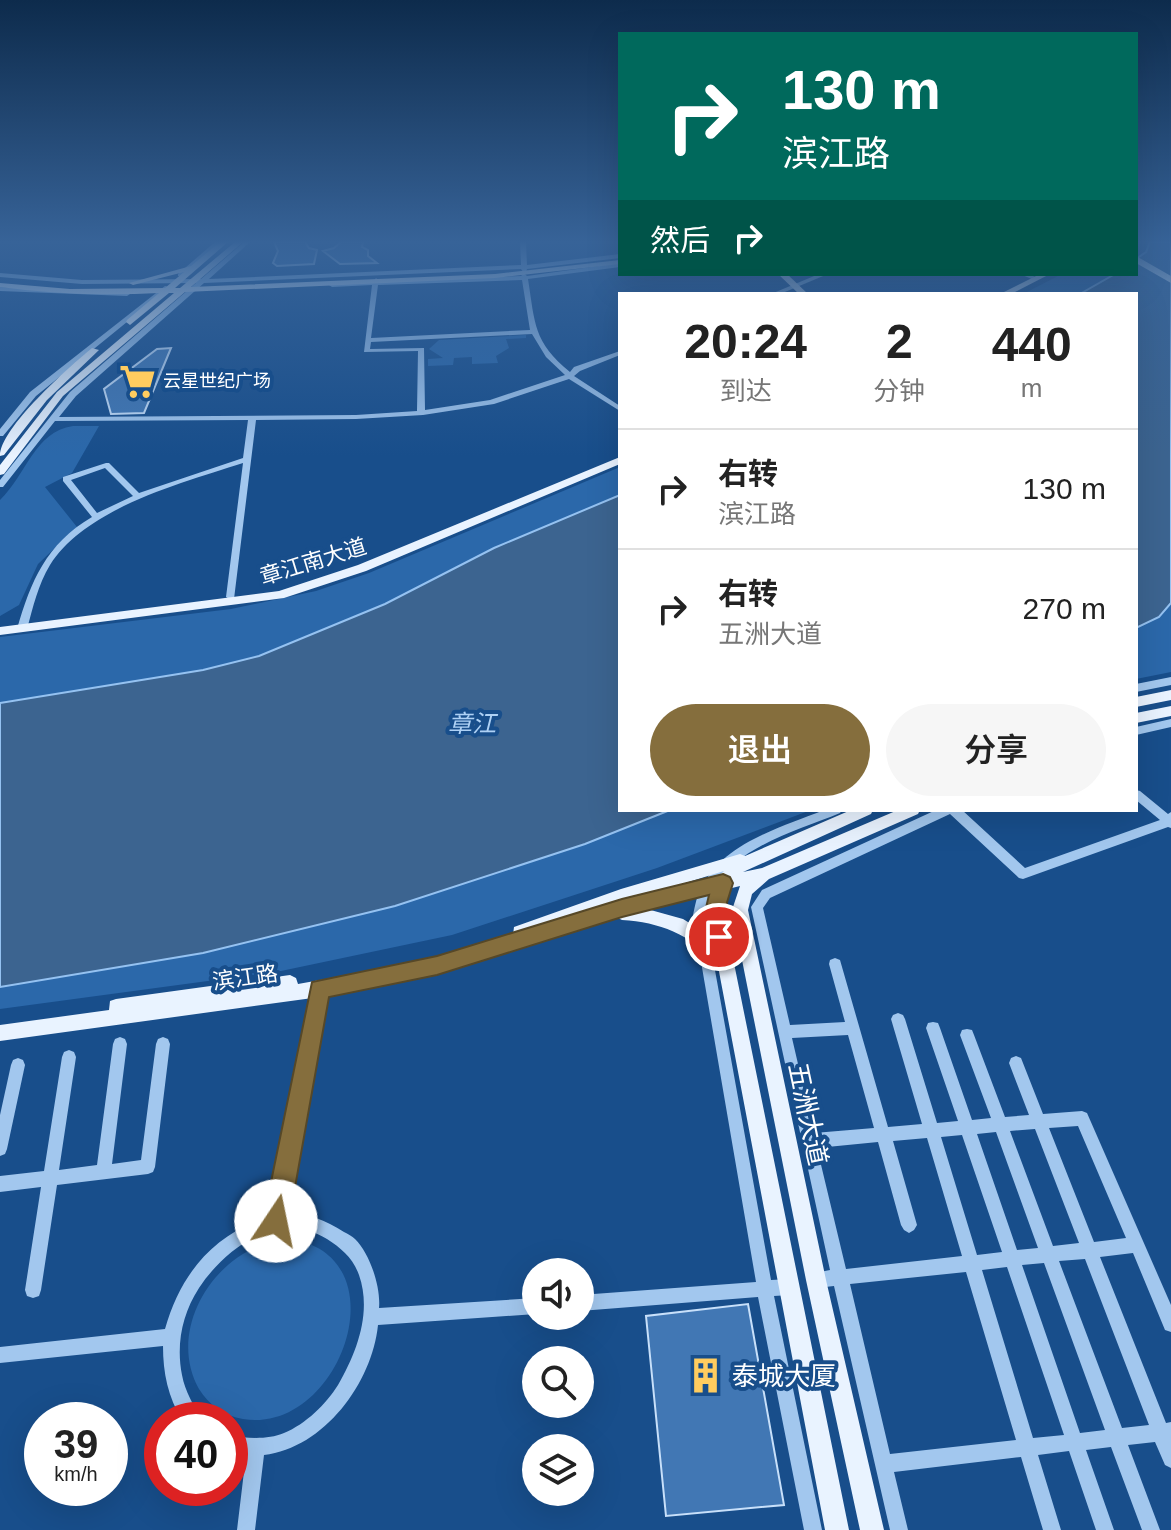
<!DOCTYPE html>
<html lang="zh">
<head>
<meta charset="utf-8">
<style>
	body { margin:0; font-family:Helvetica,"Noto Sans SC",sans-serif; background:#f6f6f6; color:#222; height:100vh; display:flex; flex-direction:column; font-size:30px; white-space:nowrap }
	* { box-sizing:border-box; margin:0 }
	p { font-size:26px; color:#767676 }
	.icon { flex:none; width:44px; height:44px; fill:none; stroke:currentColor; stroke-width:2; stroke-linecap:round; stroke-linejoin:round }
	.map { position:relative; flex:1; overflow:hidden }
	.side { position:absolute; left:618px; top:292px; width:520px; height:520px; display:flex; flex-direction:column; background:#fff; border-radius:0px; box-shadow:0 8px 32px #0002 }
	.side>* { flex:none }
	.top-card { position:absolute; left:618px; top:32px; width:520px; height:244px; border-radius:0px; box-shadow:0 8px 32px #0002; background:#00695c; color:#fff; overflow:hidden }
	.controls { position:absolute; left:522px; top:1258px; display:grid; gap:16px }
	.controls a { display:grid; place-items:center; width:72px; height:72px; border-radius:50%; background:#fff; box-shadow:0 8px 32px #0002; font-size:40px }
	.speed { position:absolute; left:24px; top:1402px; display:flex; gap:16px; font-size:40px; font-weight:700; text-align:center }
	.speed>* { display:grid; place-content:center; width:104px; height:104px; border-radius:50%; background:#fff; box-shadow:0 8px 32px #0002; line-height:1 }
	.speed small { font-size:20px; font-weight:400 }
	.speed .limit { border:12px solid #d22; background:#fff; color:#111 }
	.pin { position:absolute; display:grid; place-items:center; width:68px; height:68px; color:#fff; margin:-34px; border:4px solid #fff; border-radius:50%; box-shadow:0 2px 8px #0007 }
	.me { position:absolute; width:88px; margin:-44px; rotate:11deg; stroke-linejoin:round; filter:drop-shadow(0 0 6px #0008) }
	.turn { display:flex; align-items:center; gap:28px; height:168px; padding:0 32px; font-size:36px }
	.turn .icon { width:104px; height:104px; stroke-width:2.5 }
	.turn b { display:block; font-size:56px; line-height:68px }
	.then { display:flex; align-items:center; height:76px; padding:0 32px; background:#0003; gap:16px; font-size:30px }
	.eta { display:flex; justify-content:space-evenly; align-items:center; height:136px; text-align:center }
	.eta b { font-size:48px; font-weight:600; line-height:56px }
	.primary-button { display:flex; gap:16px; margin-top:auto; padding:16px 32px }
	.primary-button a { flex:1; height:92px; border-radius:48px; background:#856e3d; color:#fff; font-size:32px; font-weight:600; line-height:92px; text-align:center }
	.primary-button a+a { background:#f6f6f6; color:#222 }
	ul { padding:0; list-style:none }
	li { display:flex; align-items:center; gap:24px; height:120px; padding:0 32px; border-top:2px solid #e0e0e0 }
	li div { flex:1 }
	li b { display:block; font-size:30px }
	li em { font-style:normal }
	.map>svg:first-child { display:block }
</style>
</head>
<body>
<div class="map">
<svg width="1171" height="1530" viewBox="0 0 1171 1530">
	<rect width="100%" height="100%" fill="#184e8b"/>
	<!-- green -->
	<g fill="#2b68aa">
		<polygon points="1062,274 1115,274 1080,294 1023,294"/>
		<polygon points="526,335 526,338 506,339 509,348 496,356 498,363 472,364 472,357 454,358 453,365 428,366 428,359 443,358 429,349 439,340"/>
		<path d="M 73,426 L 99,426 L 72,473 L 45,487 L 77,527 L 38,564 L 19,605 L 0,616 L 0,500 C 27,474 34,432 73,426 Z"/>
		<polygon points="620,467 620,495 494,548 385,604 259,656 203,670 0,703 0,637 231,609 316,591 369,573"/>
		<polygon points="1171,603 1171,672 1136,679 1136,628 1159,617"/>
		<polygon points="670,810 811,810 657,868 452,935 281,971 0,1009 0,987 203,953 395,906 585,844"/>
		<path d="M 291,1239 C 403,1257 340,1435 243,1419 C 224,1416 209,1405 199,1389 C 163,1325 223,1240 291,1239 Z"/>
	</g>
	<!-- water -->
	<g fill="#3c6490" stroke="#95c2f1" stroke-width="2">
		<polygon points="1150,242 1171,242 1171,603 1159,617 1136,628 1136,294 1080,294 1115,274 1136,274 1136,259 1146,252"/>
		<polygon points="620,495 620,810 670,810 585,844 395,906 203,953 0,987 0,703 203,670 259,656 385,604 494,548"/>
	</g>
	<!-- building -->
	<g fill="#4177b4" stroke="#c8e0fa" stroke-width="2">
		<polygon points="274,242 305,242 309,248 317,250 314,264 277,266 273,263 278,251"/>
		<polygon points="341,242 363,242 362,247 368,250 368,256 377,263 340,264 323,251 334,248"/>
		<polygon points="171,348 144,413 111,414 104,389 157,349"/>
		<polygon points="748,1304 784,1505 666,1516 646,1316"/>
	</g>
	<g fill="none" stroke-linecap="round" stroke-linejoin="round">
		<!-- minor -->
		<g fill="#a2c7ee" fill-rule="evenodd">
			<polygon points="215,242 221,242 182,276 178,276 178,274"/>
			<path d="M 244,242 L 250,242 L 209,279 L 521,265 L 520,242 L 526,242 L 527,265 L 620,254 L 620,258 L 527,269 L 526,272 L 524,273 L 521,269 L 204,283 L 76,396 L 59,417 L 356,415 L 417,411 L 418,351 L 364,352 L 372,285 L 332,287 L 329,285 L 330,284 L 373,282 L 376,278 L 379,281 L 521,276 L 524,273 L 527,276 L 620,263 L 620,267 L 528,279 C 535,323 533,342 570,372 L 574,367 L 620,351 L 620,355 L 580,371 L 574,376 L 620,406 L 620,411 L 569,379 L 494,404 L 423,415 L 356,419 L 256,420 L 234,599 L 231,600 L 226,597 L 243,463 C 181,483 86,508 50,565 C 38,585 33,607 27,629 L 25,631 L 19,631 L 17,629 C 31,581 46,544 92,517 L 63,481 L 63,477 L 106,463 L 109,463 L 139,493 L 243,458 L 248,420 L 55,421 L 3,487 L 0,487 L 0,480 L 70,392 L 196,283 L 82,284 L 0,277 L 0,273 L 82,280 L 201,279 ZM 522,280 L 530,330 L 371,338 L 378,285 ZM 532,334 L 546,357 L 565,375 L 490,400 L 425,410 L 424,348 L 370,349 L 371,342 ZM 105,468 L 133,496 L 97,513 L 71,480 Z"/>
			<polygon points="819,274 828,274 780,294 771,294"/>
			<polygon points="1020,274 1029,274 1039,279 1034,280"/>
			<polygon points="165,286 170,287 36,396 3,436 0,436 0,429 30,392"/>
			<polygon points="0,287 127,292 130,294 127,296 0,291"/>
			<polygon points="1171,677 1171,685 1136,692 1136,684"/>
			<polygon points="1171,719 1171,727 1136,735 1136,727"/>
			<path d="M 1136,790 L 1140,791 L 1168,814 L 1171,812 L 1171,828 L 1168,827 L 1023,879 L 1019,878 L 950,814 L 770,898 L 763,908 L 790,1025 L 845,1022 L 829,964 L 830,960 L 835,958 L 840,960 L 888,1127 L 922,1124 L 891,1019 L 893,1015 L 898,1013 L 903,1015 L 905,1019 L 937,1123 L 958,1121 L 926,1028 L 928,1023 L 933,1022 L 938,1023 L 940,1028 L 972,1120 L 991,1118 L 960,1035 L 962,1030 L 967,1029 L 972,1030 L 974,1035 L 1005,1117 L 1029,1115 L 1009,1063 L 1011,1058 L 1016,1056 L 1021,1058 L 1043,1114 L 1082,1111 L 1087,1113 L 1171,1305 L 1171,1332 L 1165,1330 L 1133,1253 L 1100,1257 L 1166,1423 L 1171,1422 L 1171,1468 L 1165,1465 L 1155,1442 L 1128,1445 L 1160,1530 L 1142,1530 L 1111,1447 L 1086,1450 L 1114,1530 L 1096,1530 L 1069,1451 L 1038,1455 L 1061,1530 L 1043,1530 L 1021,1457 L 894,1472 L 908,1530 L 890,1530 L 834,1286 L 816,1288 L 810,1286 L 808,1280 L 810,1274 L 830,1270 L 751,907 L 762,890 L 936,810 L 962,810 L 1025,868 L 1160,820 L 1136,800 ZM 848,1035 L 874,1128 L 814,1133 L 792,1038 ZM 1078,1126 L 1126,1238 L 1094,1242 L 1049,1128 ZM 1035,1129 L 1079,1243 L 1053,1246 L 1010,1131 ZM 996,1132 L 1038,1248 L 1017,1250 L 977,1134 ZM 962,1135 L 1002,1252 L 977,1255 L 941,1137 ZM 927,1138 L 962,1256 L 846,1269 L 817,1148 L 878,1142 L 901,1225 L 904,1230 L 909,1233 L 914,1230 L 917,1225 L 893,1141 ZM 1085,1259 L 1149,1425 L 1122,1428 L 1059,1261 ZM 1044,1263 L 1105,1430 L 1080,1433 L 1022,1265 ZM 1007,1267 L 1064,1435 L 1033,1438 L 982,1270 ZM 966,1272 L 1016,1440 L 890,1454 L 850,1284 Z"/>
			<path d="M 824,810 L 842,810 L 840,813 C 797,831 736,846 712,891 C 709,898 707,907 705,915 L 771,1280 L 790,1279 L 796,1281 L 798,1287 L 796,1293 L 790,1295 L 774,1296 L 822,1530 L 804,1530 L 758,1297 L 580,1311 L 580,1295 L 756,1282 L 693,915 C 695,907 696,898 700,891 C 721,843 780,828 824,810 Z"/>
			<path d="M 320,983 L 325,985 L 327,989 L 285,1213 C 308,1213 325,1220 344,1232 C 348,1234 352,1236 355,1239 C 370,1254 381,1287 379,1308 L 536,1298 L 536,1314 L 378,1325 C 372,1383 324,1448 264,1455 L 255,1530 L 237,1530 L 246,1455 L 230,1454 L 230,1436 C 247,1438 268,1440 284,1433 C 306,1424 326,1404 338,1385 C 357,1352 372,1312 359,1275 C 353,1258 341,1248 327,1239 C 279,1209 226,1247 199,1288 C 182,1314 176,1345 182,1375 C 185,1392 194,1405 201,1420 L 182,1420 C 168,1397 163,1373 163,1346 L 0,1363 L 0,1347 L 165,1329 C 181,1273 213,1235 269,1216 L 313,989 L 315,985 Z"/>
			<polygon points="120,1037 125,1039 127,1044 112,1164 141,1160 156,1044 158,1039 163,1037 168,1039 170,1044 155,1167 153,1172 148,1174 57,1185 41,1290 39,1296 33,1298 27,1296 25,1290 41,1187 0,1192 0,1176 44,1171 62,1057 64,1052 69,1050 74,1052 76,1057 59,1170 97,1165 113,1044 115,1039"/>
			<polygon points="18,1058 23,1060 25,1065 7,1149 5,1154 0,1156 0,1115 11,1065 13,1060"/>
		</g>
		<!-- major -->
		<g fill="#e9f3ff" fill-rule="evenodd">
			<path d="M 220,242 L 228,242 L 175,288 L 180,288 L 235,242 L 243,242 L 191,287 L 495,274 L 620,260 L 620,264 L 495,278 L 185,292 L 63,396 L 4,474 L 0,475 L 0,465 L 57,392 L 174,293 L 169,293 L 130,325 L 126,322 L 127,320 L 159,293 C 105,296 53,294 0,287 L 0,283 L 70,289 L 165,288 L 184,272 L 133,285 L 129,283 L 191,266 Z"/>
			<polygon points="778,274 787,274 808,294 799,294"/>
			<polygon points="1040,274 1050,274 1011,294 1000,294"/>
			<path d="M 92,348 L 99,350 L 47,400 L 4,455 L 0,456 C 0,428 69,367 92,348 Z"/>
			<polygon points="620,457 620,464 366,571 284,598 0,635 0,627 279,591 358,565"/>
			<polygon points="1171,690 1171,700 1136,707 1136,697"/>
			<polygon points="1171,706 1171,716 1136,723 1136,713"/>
			<path d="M 851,810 L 873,810 L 871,814 L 743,872 L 762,868 L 898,810 L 920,810 L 918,814 L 769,879 L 752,894 L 748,910 L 826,1280 L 884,1530 L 860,1530 L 806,1280 L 732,910 L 740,886 L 728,889 L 723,909 L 849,1530 L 825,1530 L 717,961 C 689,935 660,922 622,920 L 616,917 L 437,973 L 320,997 L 0,1041 L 0,1025 L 109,1010 L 110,1001 L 116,999 L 290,975 L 296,978 L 298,984 L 437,959 L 513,935 L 514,927 L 621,889 L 740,854 L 745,856 ZM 724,871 L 717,878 L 640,897 ZM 712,893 L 707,909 L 712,937 L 683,919 L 647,909 Z"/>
		</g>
		<!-- highway -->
		<polygon fill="#fff" fill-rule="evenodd" points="1136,256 1171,276 1171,283 1136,263"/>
	</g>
	<!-- sky -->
	<linearGradient id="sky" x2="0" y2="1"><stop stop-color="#0d2b4c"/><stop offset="0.53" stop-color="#376398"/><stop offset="1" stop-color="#376398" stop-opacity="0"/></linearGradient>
	<rect width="1171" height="456" fill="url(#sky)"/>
	<!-- route -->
	<path fill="#856e3d" stroke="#564828" stroke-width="2" d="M 723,874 L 730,877 L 733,883 L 725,909 L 730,937 L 727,944 L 719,946 L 712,944 C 705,928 704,911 709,895 L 622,917 L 437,975 L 329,997 L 289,1221 L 285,1230 L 276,1234 L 267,1230 L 263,1221 L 312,982 L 437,956 L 622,899 Z"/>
	<!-- icons -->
	<defs>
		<symbol id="supermarket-bare" viewBox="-9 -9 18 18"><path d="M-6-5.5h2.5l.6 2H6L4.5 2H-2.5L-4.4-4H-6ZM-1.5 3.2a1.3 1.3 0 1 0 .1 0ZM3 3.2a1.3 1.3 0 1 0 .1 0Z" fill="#ffcc5f" stroke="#184e8b" stroke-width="2.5" paint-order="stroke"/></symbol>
		<symbol id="building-bare" viewBox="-9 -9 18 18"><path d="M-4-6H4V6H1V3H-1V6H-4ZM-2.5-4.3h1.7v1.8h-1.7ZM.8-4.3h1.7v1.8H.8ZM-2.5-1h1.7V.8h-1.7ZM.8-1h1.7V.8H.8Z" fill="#ffcc5f" stroke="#184e8b" stroke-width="2.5" paint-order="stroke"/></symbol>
	</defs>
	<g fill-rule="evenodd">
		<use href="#supermarket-bare" x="112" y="356" width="51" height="51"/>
		<use href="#building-bare" x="680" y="1350" width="51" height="51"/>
	</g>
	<g text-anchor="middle" stroke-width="8" stroke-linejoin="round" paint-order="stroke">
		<!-- far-poi labels -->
		<g font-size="18" fill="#fff" stroke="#184e8b" text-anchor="start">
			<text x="163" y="387">云星世纪广场</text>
		</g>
		<!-- street labels -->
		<g font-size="22" fill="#fff" stroke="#184e8b">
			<text transform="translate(313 561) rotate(-17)" y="8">章江南大道</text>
			<text transform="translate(245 977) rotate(-8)" y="8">滨江路</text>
		</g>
		<!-- water labels -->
		<g font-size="24" font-style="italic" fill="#aed1f5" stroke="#184e8b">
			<text x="472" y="732">章江</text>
		</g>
		<!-- near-street labels -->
		<g font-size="26" fill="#fff" stroke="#184e8b">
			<text transform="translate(808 1114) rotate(78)" y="9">五洲大道</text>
		</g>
		<!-- near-poi labels -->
		<g font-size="26" fill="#fff" stroke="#184e8b" text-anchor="start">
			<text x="732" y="1385">泰城大厦</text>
		</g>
	</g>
</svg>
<div class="controls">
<a><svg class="icon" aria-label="sound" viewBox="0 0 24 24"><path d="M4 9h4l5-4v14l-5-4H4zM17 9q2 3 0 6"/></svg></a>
<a><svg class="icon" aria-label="search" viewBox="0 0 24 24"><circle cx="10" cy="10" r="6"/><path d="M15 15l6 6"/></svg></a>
<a><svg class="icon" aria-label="layers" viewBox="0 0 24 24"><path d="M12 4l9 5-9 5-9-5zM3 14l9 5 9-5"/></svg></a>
</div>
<div class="speed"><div>39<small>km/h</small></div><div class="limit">40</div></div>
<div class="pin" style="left:719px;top:937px;background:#d93025"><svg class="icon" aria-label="arrive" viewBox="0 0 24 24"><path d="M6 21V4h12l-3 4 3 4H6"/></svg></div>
<svg class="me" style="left:276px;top:1221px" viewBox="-20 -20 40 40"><circle r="19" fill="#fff"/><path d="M0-13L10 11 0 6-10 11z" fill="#856e3d"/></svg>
<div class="top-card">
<div class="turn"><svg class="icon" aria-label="right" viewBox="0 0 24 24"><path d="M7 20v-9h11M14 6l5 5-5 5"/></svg><div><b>130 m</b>滨江路</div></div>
<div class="then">然后<svg class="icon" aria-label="right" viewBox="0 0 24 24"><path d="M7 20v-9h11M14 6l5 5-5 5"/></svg></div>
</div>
<section class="side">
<div class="eta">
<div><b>20:24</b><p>到达</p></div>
<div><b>2</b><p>分钟</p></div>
<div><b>440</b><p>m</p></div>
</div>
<ul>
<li><svg class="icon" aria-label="right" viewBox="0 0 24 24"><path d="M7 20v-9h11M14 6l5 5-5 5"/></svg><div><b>右转</b><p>滨江路</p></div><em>130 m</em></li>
<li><svg class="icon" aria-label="right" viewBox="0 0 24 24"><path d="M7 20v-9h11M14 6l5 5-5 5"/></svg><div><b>右转</b><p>五洲大道</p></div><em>270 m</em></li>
</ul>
<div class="primary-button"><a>退出</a><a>分享</a></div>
</section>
</div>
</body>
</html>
